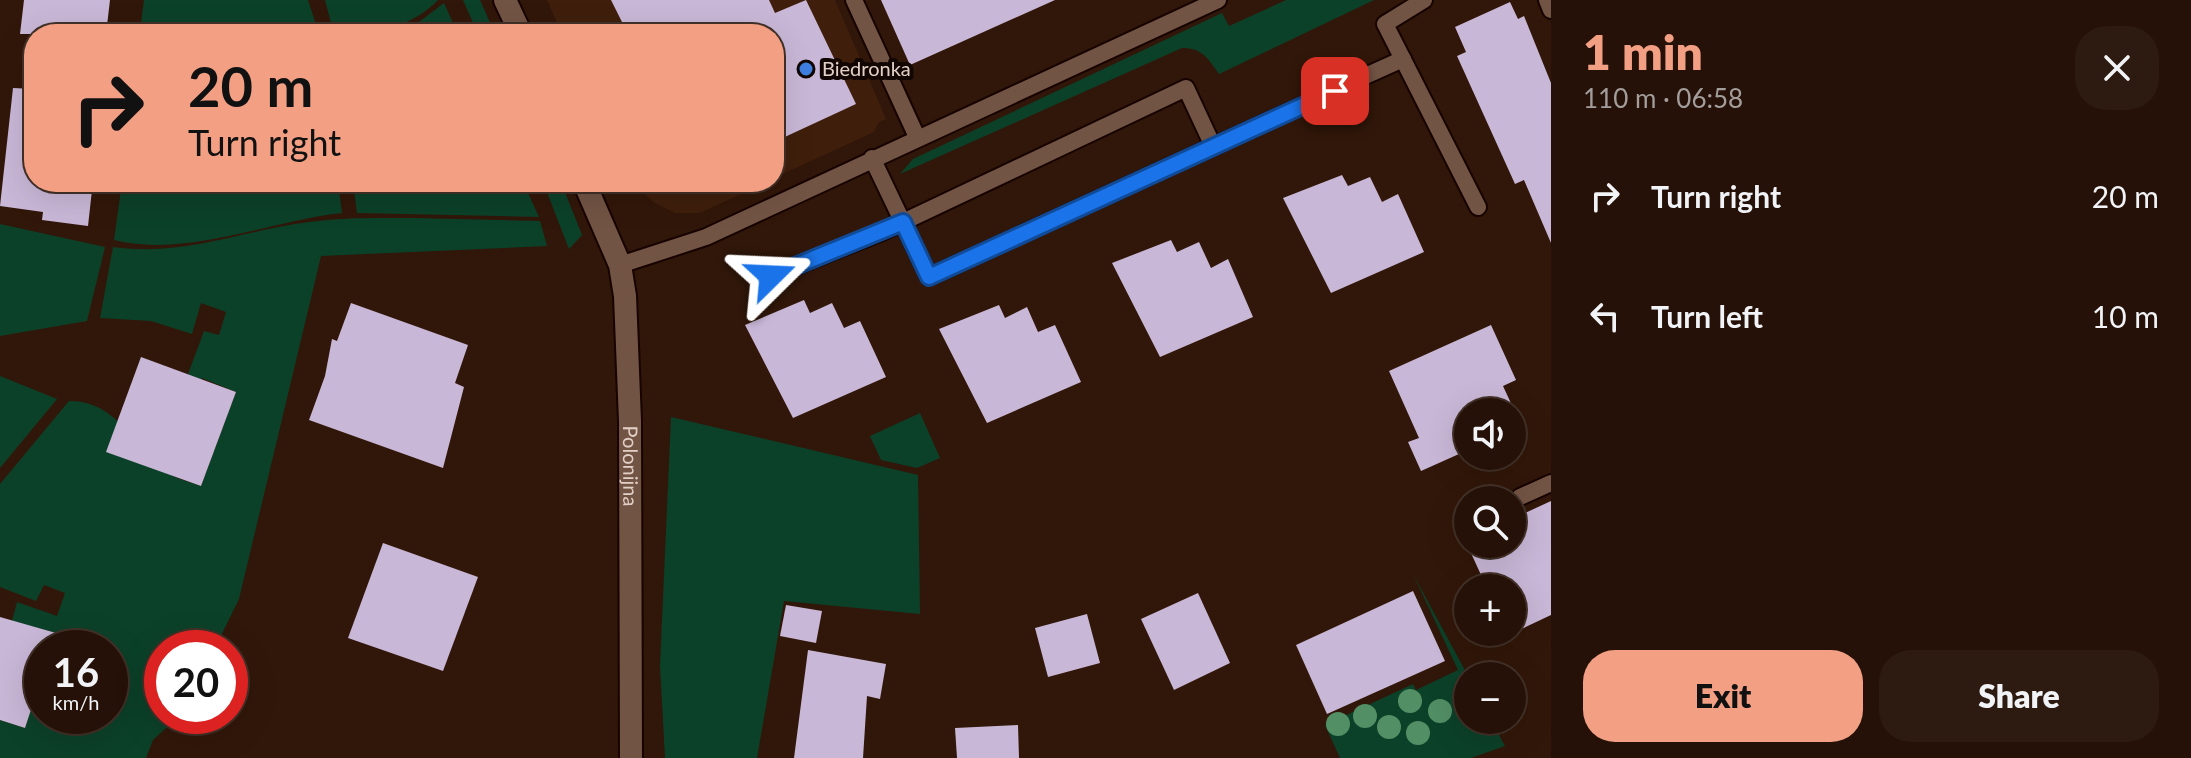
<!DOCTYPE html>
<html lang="en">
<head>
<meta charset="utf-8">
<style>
	body { margin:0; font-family:Lato,sans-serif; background:#2d1a11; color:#f1f3f6; height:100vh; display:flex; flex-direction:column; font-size:30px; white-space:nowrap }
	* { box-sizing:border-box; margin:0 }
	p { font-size:26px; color:#a39d9b }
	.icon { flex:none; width:44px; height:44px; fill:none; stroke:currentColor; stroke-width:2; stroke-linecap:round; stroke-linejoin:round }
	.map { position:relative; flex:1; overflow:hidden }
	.drawer { display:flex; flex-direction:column; background:#251107; width:640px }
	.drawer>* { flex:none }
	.banner { position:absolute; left:24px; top:24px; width:760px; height:168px; border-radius:32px; box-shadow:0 8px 32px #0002,0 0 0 2px #423128; background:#f39f84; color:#111; overflow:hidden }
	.fabs { position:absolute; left:1454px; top:398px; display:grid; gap:16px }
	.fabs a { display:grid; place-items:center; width:72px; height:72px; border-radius:50%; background:#251107; box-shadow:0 8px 32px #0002,0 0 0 2px #423128; font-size:40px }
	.speed { position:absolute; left:24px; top:630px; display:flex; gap:16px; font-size:40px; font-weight:700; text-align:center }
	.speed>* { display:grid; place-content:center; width:104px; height:104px; border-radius:50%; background:#251107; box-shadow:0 8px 32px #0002,0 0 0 2px #423128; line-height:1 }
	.speed small { font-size:20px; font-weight:400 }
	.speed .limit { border:12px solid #d22; background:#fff; color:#111 }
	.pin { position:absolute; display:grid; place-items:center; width:68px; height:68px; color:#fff; margin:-34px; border-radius:16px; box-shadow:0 4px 12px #0006 }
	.me { position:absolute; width:88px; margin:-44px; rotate:69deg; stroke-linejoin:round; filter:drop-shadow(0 0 6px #0008) }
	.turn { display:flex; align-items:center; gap:28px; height:168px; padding:0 32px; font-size:36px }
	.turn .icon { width:104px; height:104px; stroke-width:2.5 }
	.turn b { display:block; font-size:56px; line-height:68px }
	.round { display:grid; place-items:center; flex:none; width:84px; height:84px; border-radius:32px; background:#2d1a11 }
	.head { display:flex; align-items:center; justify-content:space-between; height:136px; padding:0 32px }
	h1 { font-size:48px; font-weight:800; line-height:60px; color:#f39f84 }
	.action { display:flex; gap:16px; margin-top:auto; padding:16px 32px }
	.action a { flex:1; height:92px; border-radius:32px; background:#f39f84; color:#111; font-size:32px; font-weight:800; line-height:92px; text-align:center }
	.action a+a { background:#2d1a11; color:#f1f3f6 }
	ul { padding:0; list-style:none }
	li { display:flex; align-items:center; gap:24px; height:120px; padding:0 32px }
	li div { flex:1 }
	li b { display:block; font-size:30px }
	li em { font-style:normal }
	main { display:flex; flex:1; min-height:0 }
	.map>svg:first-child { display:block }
</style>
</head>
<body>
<main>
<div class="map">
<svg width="1551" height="758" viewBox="0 0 1551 758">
	<rect width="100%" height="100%" fill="#311709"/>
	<!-- built -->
	<g fill="#3f1f0c">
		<polygon points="547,0 835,0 886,119 879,122 874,132 774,178 774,34 562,34"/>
		<polygon points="633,182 767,182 700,213 675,213 653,202"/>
	</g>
	<!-- green -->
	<g fill="#0c4129">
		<polygon points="144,0 308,0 319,34 140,31"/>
		<path d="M 325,0 L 438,0 C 410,29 372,34 334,34 Z"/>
		<polygon points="463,0 480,0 495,34 478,34"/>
		<path d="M 1286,0 L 1374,0 L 1219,74 C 1208,58 1202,48 1182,48 L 900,174 L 913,159 L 1222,13 L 1229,26 Z"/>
		<polygon points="444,3 458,34 389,34 415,25"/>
		<path d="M 122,182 L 338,182 L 342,213 C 269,221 187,258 114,240 Z"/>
		<polygon points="353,182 523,182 539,217 357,213"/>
		<polygon points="543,182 561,182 582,235 569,249"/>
		<path d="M 414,218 L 540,221 L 547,246 L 321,256 L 239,599 L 215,648 L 162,648 L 162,716 L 179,716 L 153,740 L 146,758 L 0,758 L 0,720 L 25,728 L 42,666 L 42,716 L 110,716 L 110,648 L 51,648 L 56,633 L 12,621 L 17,602 L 57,616 L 65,593 L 44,585 L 36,601 L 0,587 L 0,484 L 69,401 C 116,400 135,447 167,472 C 175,479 191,482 201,486 L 236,392 L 202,378 L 199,383 L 188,374 L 204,331 L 219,335 L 226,312 L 201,303 L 192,334 L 151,321 L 100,318 L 113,247 C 185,257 240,231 309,222 C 343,217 379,218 414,218 Z"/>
		<polygon points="0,224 105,247 87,321 0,336"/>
		<polygon points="0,376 57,399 0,468"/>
		<polygon points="920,413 940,458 917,468 881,460 870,436"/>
		<polygon points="671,417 918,475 920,614 784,601 757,758 665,758 660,666"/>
		<polygon points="1413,574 1468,676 1468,720 1491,720 1505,746 1471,758 1340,758 1325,725 1413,684 1416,690 1458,670"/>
	</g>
	<!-- building -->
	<g fill="#c9b7d7">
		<polygon points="24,0 110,0 106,34 20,34"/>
		<polygon points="611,0 769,0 775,13 806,0 856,104 774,142 774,34 628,34"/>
		<polygon points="881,0 1055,0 910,65"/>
		<polygon points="1510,2 1518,19 1524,16 1551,83 1551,243 1524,180 1515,184 1457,56 1466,52 1455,27"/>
		<polygon points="13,88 34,89 34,182 88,182 87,188 92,190 88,226 42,220 43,212 0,206"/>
		<polygon points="1342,175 1348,186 1370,177 1382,202 1398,194 1424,252 1331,293 1283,198"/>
		<polygon points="1171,240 1177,252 1199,242 1211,268 1228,259 1253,317 1160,357 1112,263"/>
		<polygon points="804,300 810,313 832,303 844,328 860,321 886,377 793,418 745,325"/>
		<polygon points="351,303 468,345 455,383 464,387 443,468 309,420 325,376 332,339 337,341"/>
		<polygon points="999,305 1005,318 1027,307 1038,332 1055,325 1081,382 987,423 939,329"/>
		<polygon points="1491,325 1516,380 1503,386 1521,425 1512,429 1512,412 1468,412 1468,450 1421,471 1408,442 1419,438 1389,371"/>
		<polygon points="141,357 236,392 201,486 106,452"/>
		<polygon points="1551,501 1551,615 1509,635 1512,632 1512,588 1487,588 1465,540 1468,538 1468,544 1512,544 1512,519"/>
		<polygon points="383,543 478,577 443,671 348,638"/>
		<polygon points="1413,591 1445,661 1327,714 1296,645"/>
		<polygon points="1198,593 1230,663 1174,690 1141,619"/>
		<polygon points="786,605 822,611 816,643 780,636"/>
		<polygon points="1087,614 1100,663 1048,677 1035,628"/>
		<polygon points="0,617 56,633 51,648 42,648 42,676 25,728 0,720"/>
		<polygon points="808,650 886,664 880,699 867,696 863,758 794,758"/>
		<polygon points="1018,725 1019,758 957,758 955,728"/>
	</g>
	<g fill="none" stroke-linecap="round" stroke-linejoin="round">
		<defs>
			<g id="service">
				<polyline points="854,0 917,137"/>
				<polyline points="1424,0 1385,24 1478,207"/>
				<polyline points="1547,0 1551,10"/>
				<polyline points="1363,77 1403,59"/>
				<polyline points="872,158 929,277 1354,82"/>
				<polyline points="620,265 706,237 1218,0"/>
				<polyline points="771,276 882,232 1186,88 1213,146"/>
				<polyline points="1520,497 1551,483"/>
			</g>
			<g id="minor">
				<polyline points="505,0 521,34"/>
				<path id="s1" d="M 584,182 L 620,265 L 625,296 L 630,421 L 631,758"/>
			</g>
		</defs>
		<!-- service casing -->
		<use href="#service" stroke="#170300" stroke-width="20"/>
		<!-- minor casing -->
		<use href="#minor" stroke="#170300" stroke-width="26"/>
		<!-- service -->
		<use href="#service" stroke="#725444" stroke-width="16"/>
		<!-- minor -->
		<use href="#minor" stroke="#725444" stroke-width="22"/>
	</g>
	<!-- trees -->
	<g fill="#528f65">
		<circle cx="1410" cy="701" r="12"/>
		<circle cx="1440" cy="711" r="12"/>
		<circle cx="1365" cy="716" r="12"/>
		<circle cx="1338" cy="724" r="12"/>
		<circle cx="1389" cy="727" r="12"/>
		<circle cx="1418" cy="733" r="12"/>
	</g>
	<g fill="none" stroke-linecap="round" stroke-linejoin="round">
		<defs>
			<polyline id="route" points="771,276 903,222 929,277 1335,91"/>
		</defs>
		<!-- route casing -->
		<use href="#route" stroke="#114b97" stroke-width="20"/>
		<!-- route -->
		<use href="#route" stroke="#1a73e8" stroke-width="14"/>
	</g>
	<!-- markers -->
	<circle fill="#3f7fe0" stroke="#110602" stroke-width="3" cx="806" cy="69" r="8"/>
	<g text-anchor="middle" stroke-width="8" stroke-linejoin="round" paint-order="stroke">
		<!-- poi labels -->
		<g font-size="20" fill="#e2d0c7" stroke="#110602" text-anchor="start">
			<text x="822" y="76">Biedronka</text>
		</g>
		<!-- street labels -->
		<g font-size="20" fill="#e2d0c7" stroke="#110602">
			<text dy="7" stroke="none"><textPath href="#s1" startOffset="292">Polonijna</textPath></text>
		</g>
	</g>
</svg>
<div class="fabs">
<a><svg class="icon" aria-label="sound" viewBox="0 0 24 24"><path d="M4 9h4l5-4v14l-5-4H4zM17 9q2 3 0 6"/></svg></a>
<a><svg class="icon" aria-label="search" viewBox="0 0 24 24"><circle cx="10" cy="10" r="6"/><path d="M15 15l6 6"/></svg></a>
<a>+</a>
<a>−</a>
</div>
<div class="speed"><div>16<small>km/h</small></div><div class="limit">20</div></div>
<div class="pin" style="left:1335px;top:91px;background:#d93025"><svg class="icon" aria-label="arrive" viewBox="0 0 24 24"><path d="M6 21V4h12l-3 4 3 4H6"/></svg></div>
<svg class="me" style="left:771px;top:276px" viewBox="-20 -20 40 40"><path d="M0-17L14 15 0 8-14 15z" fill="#1a73e8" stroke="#fff" stroke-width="4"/></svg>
<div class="banner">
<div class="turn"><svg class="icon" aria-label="right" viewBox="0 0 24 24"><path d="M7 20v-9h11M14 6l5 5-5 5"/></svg><div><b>20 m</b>Turn right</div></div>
</div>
</div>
<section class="drawer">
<div class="head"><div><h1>1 min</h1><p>110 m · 06:58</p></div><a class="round"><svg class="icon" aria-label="close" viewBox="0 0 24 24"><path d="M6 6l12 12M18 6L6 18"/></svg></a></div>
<ul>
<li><svg class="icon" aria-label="right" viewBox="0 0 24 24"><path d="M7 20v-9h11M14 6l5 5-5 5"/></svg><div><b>Turn right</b></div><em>20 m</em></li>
<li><svg class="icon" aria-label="left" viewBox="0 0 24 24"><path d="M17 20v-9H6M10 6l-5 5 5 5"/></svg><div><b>Turn left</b></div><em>10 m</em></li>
</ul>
<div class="action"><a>Exit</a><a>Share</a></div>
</section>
</main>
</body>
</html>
